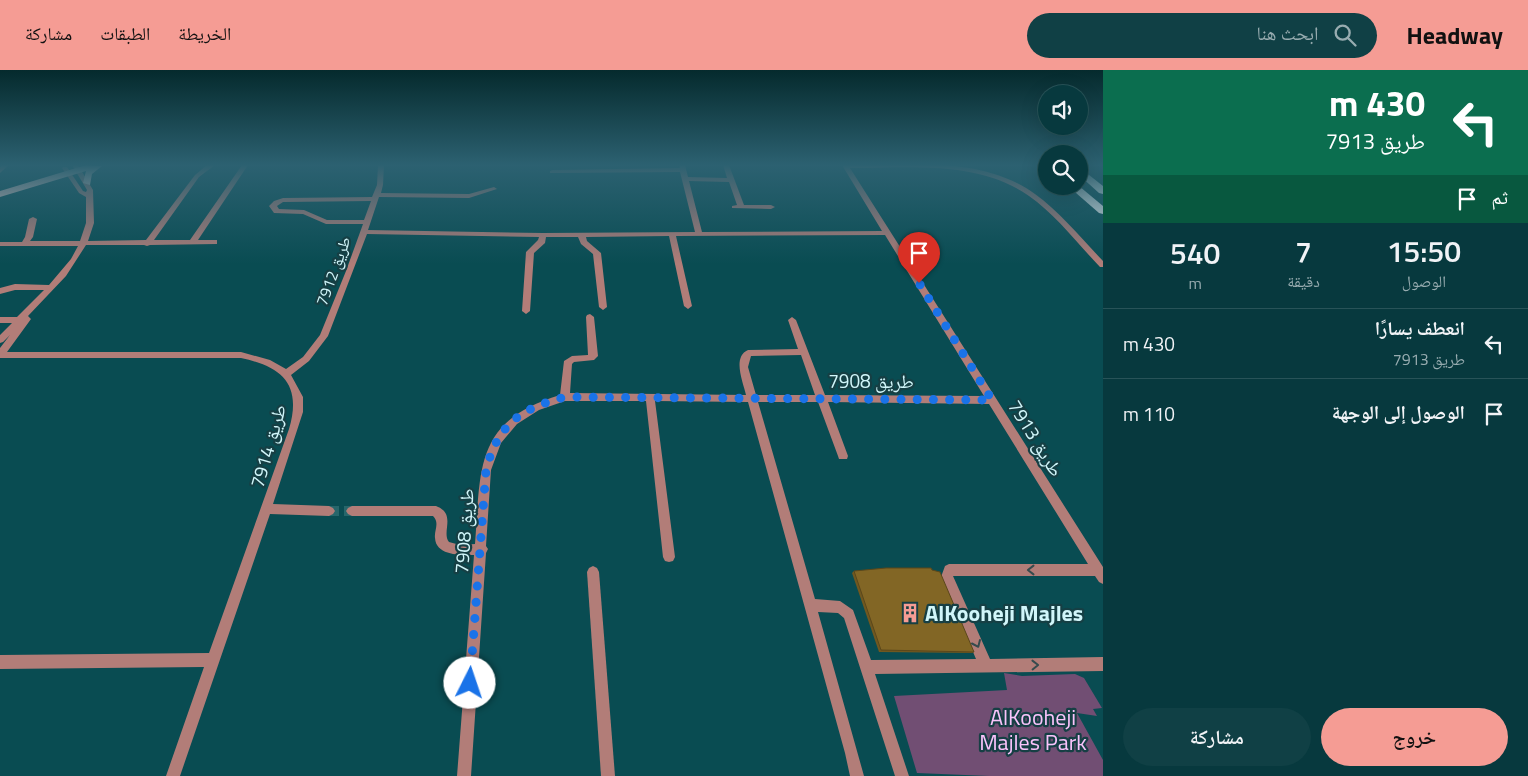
<!DOCTYPE html>
<html lang="ar">
<head>
<meta charset="utf-8">
<style>
	body { margin:0; font-family:"Titillium Web","Noto Naskh Arabic",sans-serif; background:#104045; color:#f1f3f6; direction:rtl; height:100vh; display:flex; flex-direction:column; font-size:19px; white-space:nowrap }
	* { box-sizing:border-box; margin:0 }
	p { font-size:16px; color:#98acb0 }
	.icon { flex:none; width:28px; height:28px; fill:none; stroke:currentColor; stroke-width:2; stroke-linecap:round; stroke-linejoin:round }
	.map { position:relative; flex:1; overflow:hidden; direction:ltr }
	.sheet { display:flex; flex-direction:column; background:#07393e; width:425px }
	.sheet>* { flex:none }
	.hud { background:#0b6e4f; color:#fff; overflow:hidden }
	.buttons { position:absolute; left:1038px; top:15px; display:grid; gap:10px }
	.buttons a { display:grid; place-items:center; width:50px; height:50px; border-radius:50%; background:#07393e; box-shadow:0 5px 20px #0002,0 0 0 1px #285358; font-size:25px }
	.pin { position:absolute; display:grid; place-items:center; width:42px; height:42px; color:#fff; margin:-51px -21px; border-radius:50% 50% 50% 0; rotate:-45deg; box-shadow:0 0 5px #0007 }
	.pin .icon { rotate:45deg }
	.me { position:absolute; width:55px; margin:-28px; rotate:4deg; stroke-linejoin:round; filter:drop-shadow(0 0 4px #0008) }
	.turn { display:flex; align-items:center; gap:18px; height:105px; padding:0 20px; font-size:22px }
	.turn .icon { width:65px; height:65px; stroke-width:2.5 }
	.turn b { display:block; font-size:35px; line-height:42px }
	.then { display:flex; align-items:center; height:48px; padding:0 20px; background:#0003; gap:10px; font-size:19px }
	.eta { display:flex; justify-content:space-evenly; align-items:center; height:85px; text-align:center }
	.eta b { font-size:30px; font-weight:600; line-height:35px }
	.button { display:flex; gap:10px; margin-top:auto; padding:10px 20px }
	.button a { flex:1; height:58px; border-radius:30px; background:#f59c94; color:#111; font-size:20px; font-weight:600; line-height:58px; text-align:center }
	.button a+a { background:#104045; color:#f1f3f6 }
	ul { padding:0; list-style:none }
	li { display:flex; align-items:center; gap:15px; height:70px; padding:0 20px; border-top:1px solid #285358 }
	li div { flex:1 }
	li b { display:block; font-size:19px }
	li em { font-style:normal }
	header { display:flex; align-items:center; gap:30px; box-sizing:border-box; height:70px; padding:0 25px; background:#f59c94; color:#111 }
	header strong { font-size:24px }
	nav { display:flex; gap:28px; margin-inline-start:auto; font-size:18px }
	.search { width:350px; height:45px; background:#104045; display:flex; align-items:center; gap:12px; box-sizing:border-box; padding:0 18px; border-radius:28px; color:#98acb0; font-size:19px }
	main { display:flex; flex:1; min-height:0 }
	.map>svg:first-child { display:block }
</style>
</head>
<body>
<header>
<strong>Headway</strong>
<div class="search"><svg class="icon" aria-label="search" viewBox="0 0 24 24"><circle cx="10" cy="10" r="6"/><path d="M15 15l6 6"/></svg>ابحث هنا</div>
<nav><a>الخريطة</a><a>الطبقات</a><a>مشاركة</a></nav>
</header>
<main>
<section class="sheet">
<div class="hud">
<div class="turn"><svg class="icon" aria-label="left" viewBox="0 0 24 24"><path d="M17 20v-9H6M10 6l-5 5 5 5"/></svg><div><b>430 m</b>طريق 7913</div></div>
<div class="then">ثم<svg class="icon" aria-label="arrive" viewBox="0 0 24 24"><path d="M6 21V4h12l-3 4 3 4H6"/></svg></div>
</div>
<div class="eta">
<div><b>15:50</b><p>الوصول</p></div>
<div><b>7</b><p>دقيقة</p></div>
<div><b>540</b><p>m</p></div>
</div>
<ul>
<li><svg class="icon" aria-label="left" viewBox="0 0 24 24"><path d="M17 20v-9H6M10 6l-5 5 5 5"/></svg><div><b>انعطف يسارًا</b><p>طريق 7913</p></div><em>430 m</em></li>
<li><svg class="icon" aria-label="arrive" viewBox="0 0 24 24"><path d="M6 21V4h12l-3 4 3 4H6"/></svg><div><b>الوصول إلى الوجهة</b></div><em>110 m</em></li>
</ul>
<div class="button"><a>خروج</a><a>مشاركة</a></div>
</section>
<div class="map">
<svg width="1103" height="706" viewBox="0 0 1103 706">
	<rect width="100%" height="100%" fill="#094c52"/>
	<!-- green -->
	<polygon fill="#714e73" points="1004,603 1022,606 1075,604 1084,608 1102,638 1093,639 1097,646 1077,643 1103,690 1103,706 989,706 917,703 894,626 1007,620"/>
	<g fill="none" stroke-linecap="round" stroke-linejoin="round">
		<!-- minor-tunnel -->
		<polyline stroke="#27666b" stroke-width="10" stroke-dasharray="10 5" stroke-linecap="butt" points="329,441 352,441"/>
		<!-- minor -->
		<g fill="#b27d78" fill-rule="evenodd">
			<polygon points="2,95 9,95 0,103 0,97"/>
			<path d="M 72,95 L 78,95 L 93,120 L 94,153 L 88,171 L 146,170 L 195,105 L 207,95 L 215,95 L 199,107 L 154,170 L 190,170 L 242,95 L 248,95 L 198,170 L 217,170 L 217,174 L 150,175 L 147,176 L 144,175 L 86,175 L 66,206 L 28,246 L 31,249 L 7,282 L 241,282 L 270,290 L 286,299 L 303,287 L 320,265 L 346,201 L 363,154 L 326,154 L 303,144 L 274,143 L 269,136 L 274,131 L 283,128 L 372,127 L 377,115 L 378,95 L 384,95 L 383,115 L 381,123 L 469,124 L 494,117 L 497,119 L 469,128 L 379,127 L 368,160 L 543,163 L 695,162 L 680,102 L 550,103 L 550,101 L 552,100 L 680,98 L 679,95 L 685,95 L 688,107 L 727,108 L 723,95 L 729,95 L 744,135 L 771,135 L 775,137 L 771,139 L 732,138 L 732,136 L 737,135 L 729,112 L 689,111 L 702,162 L 882,161 L 842,95 C 905,95 981,85 1035,124 C 1060,142 1081,168 1103,191 L 1103,197 L 1100,197 C 1077,173 1056,145 1029,126 C 978,90 910,98 850,98 L 1103,497 L 1103,514 L 1099,512 L 1095,506 L 953,506 L 990,589 L 1103,587 L 1103,601 L 875,604 L 909,706 L 895,706 L 844,548 L 838,543 L 818,542 L 864,706 L 850,706 L 845,683 L 748,332 L 655,331 L 675,487 L 673,491 L 669,492 L 665,491 L 663,487 L 646,331 L 565,331 L 539,340 L 517,354 L 501,373 L 491,400 L 486,476 L 488,479 L 486,483 L 471,706 L 457,706 L 474,485 C 461,485 436,486 435,468 C 434,460 440,453 433,446 L 352,446 L 348,444 L 346,441 L 348,438 L 352,436 L 436,436 C 457,444 441,462 449,472 L 460,475 L 475,474 C 481,398 474,351 560,325 L 564,291 L 572,286 L 588,285 L 586,247 L 587,245 L 590,244 L 594,247 L 598,286 L 594,290 L 574,292 L 572,294 L 570,323 L 746,325 C 743,312 732,287 748,280 L 798,279 L 788,250 L 792,247 L 796,250 L 825,325 L 984,326 L 885,165 L 676,166 L 692,236 L 688,239 L 684,236 L 669,166 L 586,167 L 587,171 L 601,183 L 607,237 L 603,240 L 599,237 L 593,184 L 581,174 L 578,167 L 546,167 L 545,173 L 534,183 L 530,241 L 526,244 L 522,241 L 526,182 L 538,170 L 539,167 L 367,164 L 328,266 L 309,291 L 291,305 L 303,327 L 303,342 L 273,434 L 329,436 L 333,438 L 335,441 L 333,444 L 329,446 L 270,444 L 180,706 L 166,706 L 204,597 L 0,599 L 0,585 L 209,583 L 289,359 C 302,315 283,297 241,288 L 0,288 L 0,278 L 10,265 L 3,272 L 0,273 L 0,265 L 12,253 L 0,253 L 0,247 L 17,247 L 44,220 L 15,220 L 0,224 L 0,218 L 15,214 L 49,215 L 71,189 L 78,176 L 0,176 L 0,172 L 22,172 L 25,167 L 29,149 L 33,147 L 37,149 L 33,167 L 30,171 L 80,171 L 86,153 L 86,127 L 79,123 L 62,98 L 63,97 L 67,97 L 83,121 L 86,122 L 87,120 ZM 371,131 L 364,150 L 327,150 L 304,140 L 279,139 L 277,136 L 283,132 ZM 801,285 L 815,325 L 756,325 L 748,297 L 751,286 ZM 758,332 L 818,332 L 838,386 L 839,389 L 847,389 L 848,386 L 828,332 L 989,334 L 1088,494 L 949,494 L 945,496 L 941,507 L 976,589 L 871,590 L 853,540 L 840,531 L 815,529 Z"/>
			<polygon points="593,496 597,498 599,502 615,706 601,706 587,502 589,498"/>
		</g>
		<!-- primary -->
		<polygon fill="#f6c9c5" fill-rule="evenodd" points="86,95 102,96 92,104 90,115 83,113 86,101 0,127 0,121"/>
		<!-- motorway -->
		<g fill="#f2f2f2" fill-rule="evenodd">
			<polygon points="1079,97 1103,116 1103,124 1099,123 1079,105"/>
			<polygon points="1068,116 1079,116 1103,136 1103,144 1099,143"/>
		</g>
	</g>
	<!-- wall -->
	<polygon fill="#705820" points="854,501 974,582 972,583 879,582 852,503"/>
	<!-- building -->
	<polygon fill="#826625" stroke="#5b471a" points="886,498 931,498 932,500 940,502 974,582 881,580 854,501"/>
	<!-- one-way arrows -->
	<defs><path id="oneway-chevron" d="M-2-3.5L2.5 0L-2 3.5" fill="none" stroke-width="1.6" stroke-linecap="round" stroke-linejoin="round" transform="scale(1.25)"/></defs>
	<g stroke="#354b4e">
		<use href="#oneway-chevron" transform="translate(1031 500) rotate(-180)"/>
		<use href="#oneway-chevron" transform="translate(977 574) rotate(66)"/>
		<use href="#oneway-chevron" transform="translate(1035 595) rotate(-1)"/>
	</g>
	<!-- sky -->
	<linearGradient id="sky" x2="0" y2="1"><stop stop-color="#052a2d"/><stop offset="0.49" stop-color="#2c6171"/><stop offset="1" stop-color="#2c6171" stop-opacity="0"/></linearGradient>
	<rect width="1103" height="194" fill="url(#sky)"/>
	<g fill="none" stroke-linecap="round" stroke-linejoin="round">
		<!-- route -->
		<path stroke="#1a73e8" stroke-width="9" stroke-dasharray="0 16.2" d="M 470,613 L 486,400 C 498,354 520,339 565,327 L 992,330 L 919,213"/>
	</g>
	<!-- icons -->
	<defs>
		<symbol id="building-bare" viewBox="-9 -9 18 18"><path d="M-4-6H4V6H1V3H-1V6H-4ZM-2.5-4.3h1.7v1.8h-1.7ZM.8-4.3h1.7v1.8H.8ZM-2.5-1h1.7V.8h-1.7ZM.8-1h1.7V.8H.8Z" fill="#f59c94" stroke="#163f44" stroke-width="2.5" paint-order="stroke"/></symbol>
	</defs>
	<g fill-rule="evenodd">
		<use href="#building-bare" x="896" y="529" width="28" height="28"/>
	</g>
	<g text-anchor="middle" stroke-width="4.5" stroke-linejoin="round" paint-order="stroke">
		<!-- far-street labels -->
		<g font-size="16" fill="#d1f6fa" stroke="#163f44">
			<text transform="translate(333 201) rotate(-70)" y="6">طريق 7912</text>
		</g>
		<!-- street labels -->
		<g font-size="19" fill="#d1f6fa" stroke="#163f44">
			<text x="871" y="318">طريق 7908</text>
			<text transform="translate(1036 368) rotate(58)" y="7">طريق 7913</text>
			<text transform="translate(268 376) rotate(-74)" y="7">طريق 7914</text>
			<text transform="translate(464 461) rotate(-86)" y="7">طريق 7908</text>
		</g>
		<!-- near-poi labels -->
		<g font-size="22" font-weight="bold" fill="#d1f6fa" stroke="#163f44" text-anchor="start">
			<text x="925" y="551">AlKooheji Majles</text>
		</g>
		<!-- near-park labels -->
		<g font-size="22" fill="#f9c3fb" stroke="#163f44">
			<text x="1033" y="655">AlKooheji<tspan x="1033" dy="25">Majles Park</tspan></text>
		</g>
	</g>
</svg>
<div class="buttons">
<a><svg class="icon" aria-label="sound" viewBox="0 0 24 24"><path d="M4 9h4l5-4v14l-5-4H4zM17 9q2 3 0 6"/></svg></a>
<a><svg class="icon" aria-label="search" viewBox="0 0 24 24"><circle cx="10" cy="10" r="6"/><path d="M15 15l6 6"/></svg></a>
</div>
<div class="pin" style="left:919px;top:213px;background:#d93025"><svg class="icon" aria-label="arrive" viewBox="0 0 24 24"><path d="M6 21V4h12l-3 4 3 4H6"/></svg></div>
<svg class="me" style="left:470px;top:613px" viewBox="-20 -20 40 40"><circle r="19" fill="#fff"/><path d="M0-13L10 11 0 6-10 11z" fill="#1a73e8"/></svg>
</div>
</main>
</body>
</html>
